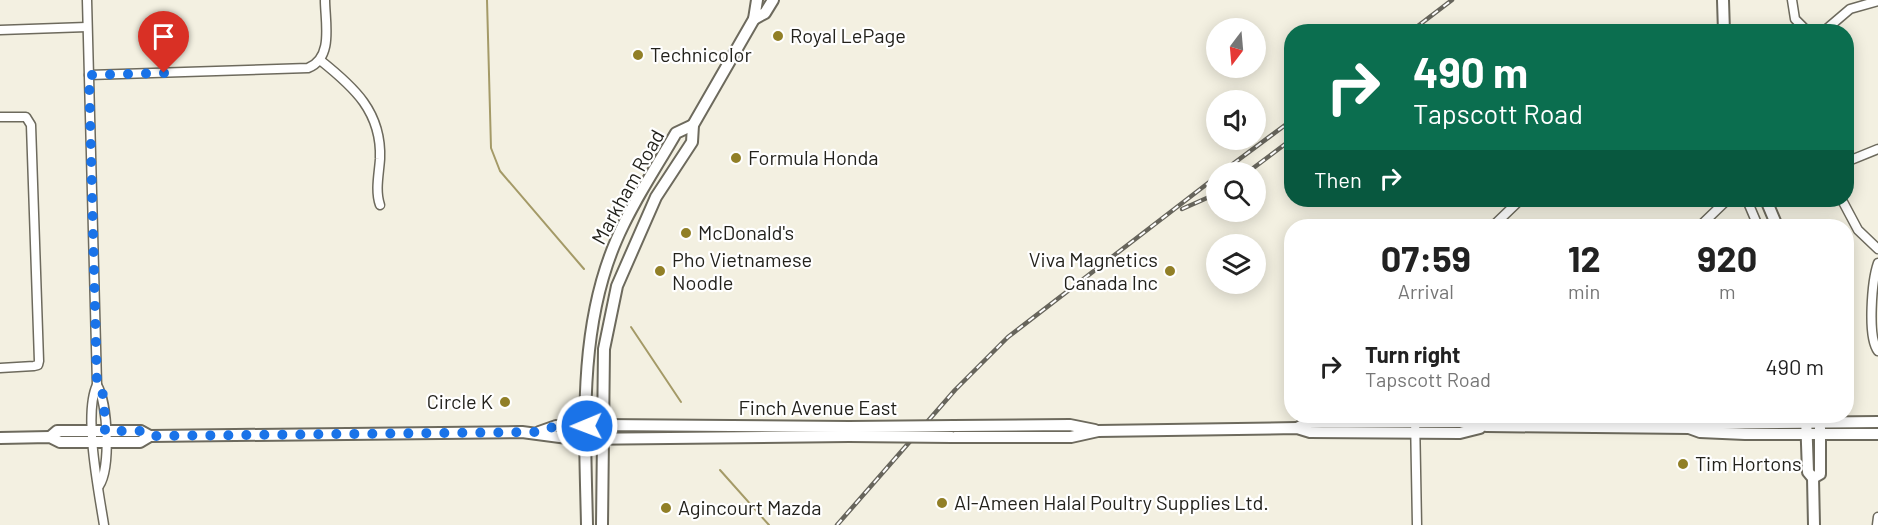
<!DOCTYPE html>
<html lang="en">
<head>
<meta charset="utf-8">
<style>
	body { margin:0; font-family:Barlow,sans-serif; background:#f2f2f2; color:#222; height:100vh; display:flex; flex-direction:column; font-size:22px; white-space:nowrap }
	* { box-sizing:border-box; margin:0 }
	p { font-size:20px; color:#767676 }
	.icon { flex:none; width:33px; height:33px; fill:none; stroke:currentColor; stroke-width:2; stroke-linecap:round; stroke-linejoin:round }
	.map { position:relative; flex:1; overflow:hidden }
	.panel { position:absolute; left:1284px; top:219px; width:570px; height:204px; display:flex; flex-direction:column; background:#fff; border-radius:24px; box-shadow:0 3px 15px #0003 }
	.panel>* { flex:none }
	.top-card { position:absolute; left:1284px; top:24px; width:570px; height:183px; border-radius:24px; box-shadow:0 3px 15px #0003; background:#0b6e4f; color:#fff; overflow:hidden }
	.needle { width:39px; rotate:196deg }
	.buttons { position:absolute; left:1206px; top:18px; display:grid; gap:12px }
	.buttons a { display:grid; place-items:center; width:60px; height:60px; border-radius:50%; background:#fff; box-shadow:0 3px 15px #0003; font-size:30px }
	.pin { position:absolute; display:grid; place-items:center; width:51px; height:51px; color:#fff; margin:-62px -26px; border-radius:50% 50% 50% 0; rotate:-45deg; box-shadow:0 0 6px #0007 }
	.pin .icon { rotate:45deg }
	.me { position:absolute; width:66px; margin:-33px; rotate:269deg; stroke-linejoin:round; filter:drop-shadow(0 0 4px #0008) }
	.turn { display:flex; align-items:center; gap:21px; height:126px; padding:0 30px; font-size:27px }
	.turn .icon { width:78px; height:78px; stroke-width:2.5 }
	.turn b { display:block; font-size:42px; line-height:51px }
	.then { display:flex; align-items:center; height:57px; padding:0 30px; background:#0003; gap:12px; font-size:22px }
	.eta { display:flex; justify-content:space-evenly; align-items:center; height:102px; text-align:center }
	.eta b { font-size:36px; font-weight:700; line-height:42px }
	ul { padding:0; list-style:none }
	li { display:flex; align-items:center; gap:18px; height:90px; padding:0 30px }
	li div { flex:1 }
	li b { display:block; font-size:22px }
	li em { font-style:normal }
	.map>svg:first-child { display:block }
</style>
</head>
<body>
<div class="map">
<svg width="1878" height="525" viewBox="0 0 1878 525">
	<rect width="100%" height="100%" fill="#f3f0e1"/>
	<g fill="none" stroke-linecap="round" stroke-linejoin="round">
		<!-- stream -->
		<g stroke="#a49a67" stroke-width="2">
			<polyline points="487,0 491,148 500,171 584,269"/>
			<polyline points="631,327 681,402"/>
			<polyline points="720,470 769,525"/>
		</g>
		<defs>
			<g id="minor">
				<path d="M 87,0 L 97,385 C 83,414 99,493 104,525"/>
				<polyline points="1792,0 1795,19 1808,32"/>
				<polyline points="0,30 87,27"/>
				<polyline points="1823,32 1850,9 1878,1"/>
				<path d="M 320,60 C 354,87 382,112 380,159 C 379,174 375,191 380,205"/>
				<path d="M 89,75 L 308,68 C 334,58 325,22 325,0"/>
				<polyline points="0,117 26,117 31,125 39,361 38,365 34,366 0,368"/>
				<polyline points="1846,162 1878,149"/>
				<polyline points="1747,200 1758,226"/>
				<polyline points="1842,200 1858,230 1878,249"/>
				<polyline points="1493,226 1520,200"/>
				<polyline points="1700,226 1727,200"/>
				<path d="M 1878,263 C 1872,280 1867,337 1878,351"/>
				<path d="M 97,385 C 108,403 111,468 99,486"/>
				<polyline points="1415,416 1417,525"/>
				<polyline points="1877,525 1878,517"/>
			</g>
			<g id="major">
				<polyline points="1723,0 1724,32"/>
				<polyline points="754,19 765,13 773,0"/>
				<polyline points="1766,200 1777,226"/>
				<polyline points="1806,416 1808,472 1813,478 1814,525"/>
				<polyline points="954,426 1070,425 1095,430"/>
				<polyline points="1297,428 1307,423 1322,422 1461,422 1487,426 1689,428 1700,424 1878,422"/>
				<polyline points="1689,428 1700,432 1745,434 1878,434"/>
				<polyline points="539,432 556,426 602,425 849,427"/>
				<polyline points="50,437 57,431 141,431 150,436"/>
				<polyline points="952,437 1071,437 1098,431 1297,428 1310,432 1460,433 1480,428"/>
				<polyline points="0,438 50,437 60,442 140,442 150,436 522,432 575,439 849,436"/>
				<polyline points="1813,478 1820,474 1820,428"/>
				<path d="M 587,525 C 585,431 578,329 616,241 C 632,203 656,168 676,133 L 693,125"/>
				<polyline points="602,525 604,349 617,286 656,197 692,142 693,125 754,19 757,0"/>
			</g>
		</defs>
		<!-- minor casing -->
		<use href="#minor" stroke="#6d6a5d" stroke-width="11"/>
		<!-- major casing -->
		<use href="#major" stroke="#6d6a5d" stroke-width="14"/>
		<!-- minor -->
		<use href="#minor" stroke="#fff" stroke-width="8"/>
		<!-- major -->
		<use href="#major" stroke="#fff" stroke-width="10"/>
		<defs>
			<g id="rail">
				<polyline points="1410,32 1452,0"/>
				<polyline points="1222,172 1292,120"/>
				<polyline points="1248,172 1292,139"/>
				<polyline points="1182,209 1216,194"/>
				<polyline points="837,525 955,390 1008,337 1216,177"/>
			</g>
		</defs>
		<!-- rail casing -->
		<use href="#rail" stroke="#67655c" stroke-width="4.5"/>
		<!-- rail -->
		<use href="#rail" stroke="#fff" stroke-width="2" stroke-dasharray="7" stroke-linecap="butt"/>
		<defs>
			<g id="major-bridge">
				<polyline points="849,427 954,426"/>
				<polyline points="849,436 952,437"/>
			</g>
		</defs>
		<!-- major-bridge casing -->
		<use href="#major-bridge" stroke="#6d6a5d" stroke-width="14" stroke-linecap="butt"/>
		<!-- major-bridge -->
		<use href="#major-bridge" stroke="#fff" stroke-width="10"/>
	</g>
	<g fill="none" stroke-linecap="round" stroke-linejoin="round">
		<!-- route -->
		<polyline stroke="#1a73e8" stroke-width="10" stroke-dasharray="0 18" points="164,73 89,75 97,386 104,396 105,431 141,431 150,436 539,432 556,426 587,426"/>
	</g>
	<!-- markers -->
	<g fill="#917f26" stroke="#fff" stroke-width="2">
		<circle cx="778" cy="36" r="6"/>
		<circle cx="638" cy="55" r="6"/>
		<circle cx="736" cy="158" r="6"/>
		<circle cx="686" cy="233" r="6"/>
		<circle cx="660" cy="271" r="6"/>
		<circle cx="1170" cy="271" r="6"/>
		<circle cx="505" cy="402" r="6"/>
		<circle cx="1683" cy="464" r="6"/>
		<circle cx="942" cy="503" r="6"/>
		<circle cx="666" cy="508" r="6"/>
	</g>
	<g text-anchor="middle" stroke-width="4.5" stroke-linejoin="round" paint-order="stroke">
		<!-- poi labels -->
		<g font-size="20" fill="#23221c" stroke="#fff" text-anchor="start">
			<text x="790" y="43">Royal LePage</text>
			<text x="650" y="62">Technicolor</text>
			<text x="748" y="165">Formula Honda</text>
			<text x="698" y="240">McDonald's</text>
			<text x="672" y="267">Pho Vietnamese<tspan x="672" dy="23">Noodle</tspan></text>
			<text x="1158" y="267" text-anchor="end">Viva Magnetics<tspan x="1158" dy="23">Canada Inc</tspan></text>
			<text x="493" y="409" text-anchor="end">Circle K</text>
			<text x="1695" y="471">Tim Hortons</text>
			<text x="954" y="510">Al-Ameen Halal Poultry Supplies Ltd.</text>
			<text x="678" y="515">Agincourt Mazda</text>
		</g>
		<!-- street labels -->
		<g font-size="20" fill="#23221c" stroke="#fff">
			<text transform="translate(628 187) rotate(-61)" y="7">Markham Road</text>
			<text x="818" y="415">Finch Avenue East</text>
		</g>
	</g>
</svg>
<div class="buttons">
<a><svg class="needle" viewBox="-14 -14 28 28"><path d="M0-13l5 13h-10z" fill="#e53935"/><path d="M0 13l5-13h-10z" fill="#767676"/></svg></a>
<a><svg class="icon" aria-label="sound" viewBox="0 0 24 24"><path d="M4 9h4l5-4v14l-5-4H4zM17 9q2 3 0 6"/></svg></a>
<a><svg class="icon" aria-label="search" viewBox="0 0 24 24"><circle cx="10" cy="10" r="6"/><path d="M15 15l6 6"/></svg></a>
<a><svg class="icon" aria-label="layers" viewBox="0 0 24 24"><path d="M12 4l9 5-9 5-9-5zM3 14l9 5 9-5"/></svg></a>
</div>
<div class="pin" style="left:164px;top:73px;background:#d93025"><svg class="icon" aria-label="arrive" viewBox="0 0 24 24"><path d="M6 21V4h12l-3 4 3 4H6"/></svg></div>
<svg class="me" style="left:587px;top:426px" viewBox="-20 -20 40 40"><circle r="17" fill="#1a73e8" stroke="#fff" stroke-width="3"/><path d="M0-11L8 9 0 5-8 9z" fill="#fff"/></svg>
<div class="top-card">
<div class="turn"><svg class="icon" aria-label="right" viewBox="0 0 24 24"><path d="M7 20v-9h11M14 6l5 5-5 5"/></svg><div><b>490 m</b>Tapscott Road</div></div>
<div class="then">Then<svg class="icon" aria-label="right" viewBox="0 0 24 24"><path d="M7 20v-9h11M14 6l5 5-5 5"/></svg></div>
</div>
<section class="panel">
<div class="eta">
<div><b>07:59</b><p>Arrival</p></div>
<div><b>12</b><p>min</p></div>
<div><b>920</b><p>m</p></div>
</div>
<ul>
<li><svg class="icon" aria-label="right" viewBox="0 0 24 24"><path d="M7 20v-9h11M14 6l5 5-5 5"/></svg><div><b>Turn right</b><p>Tapscott Road</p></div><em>490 m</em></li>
</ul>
</section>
</div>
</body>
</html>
